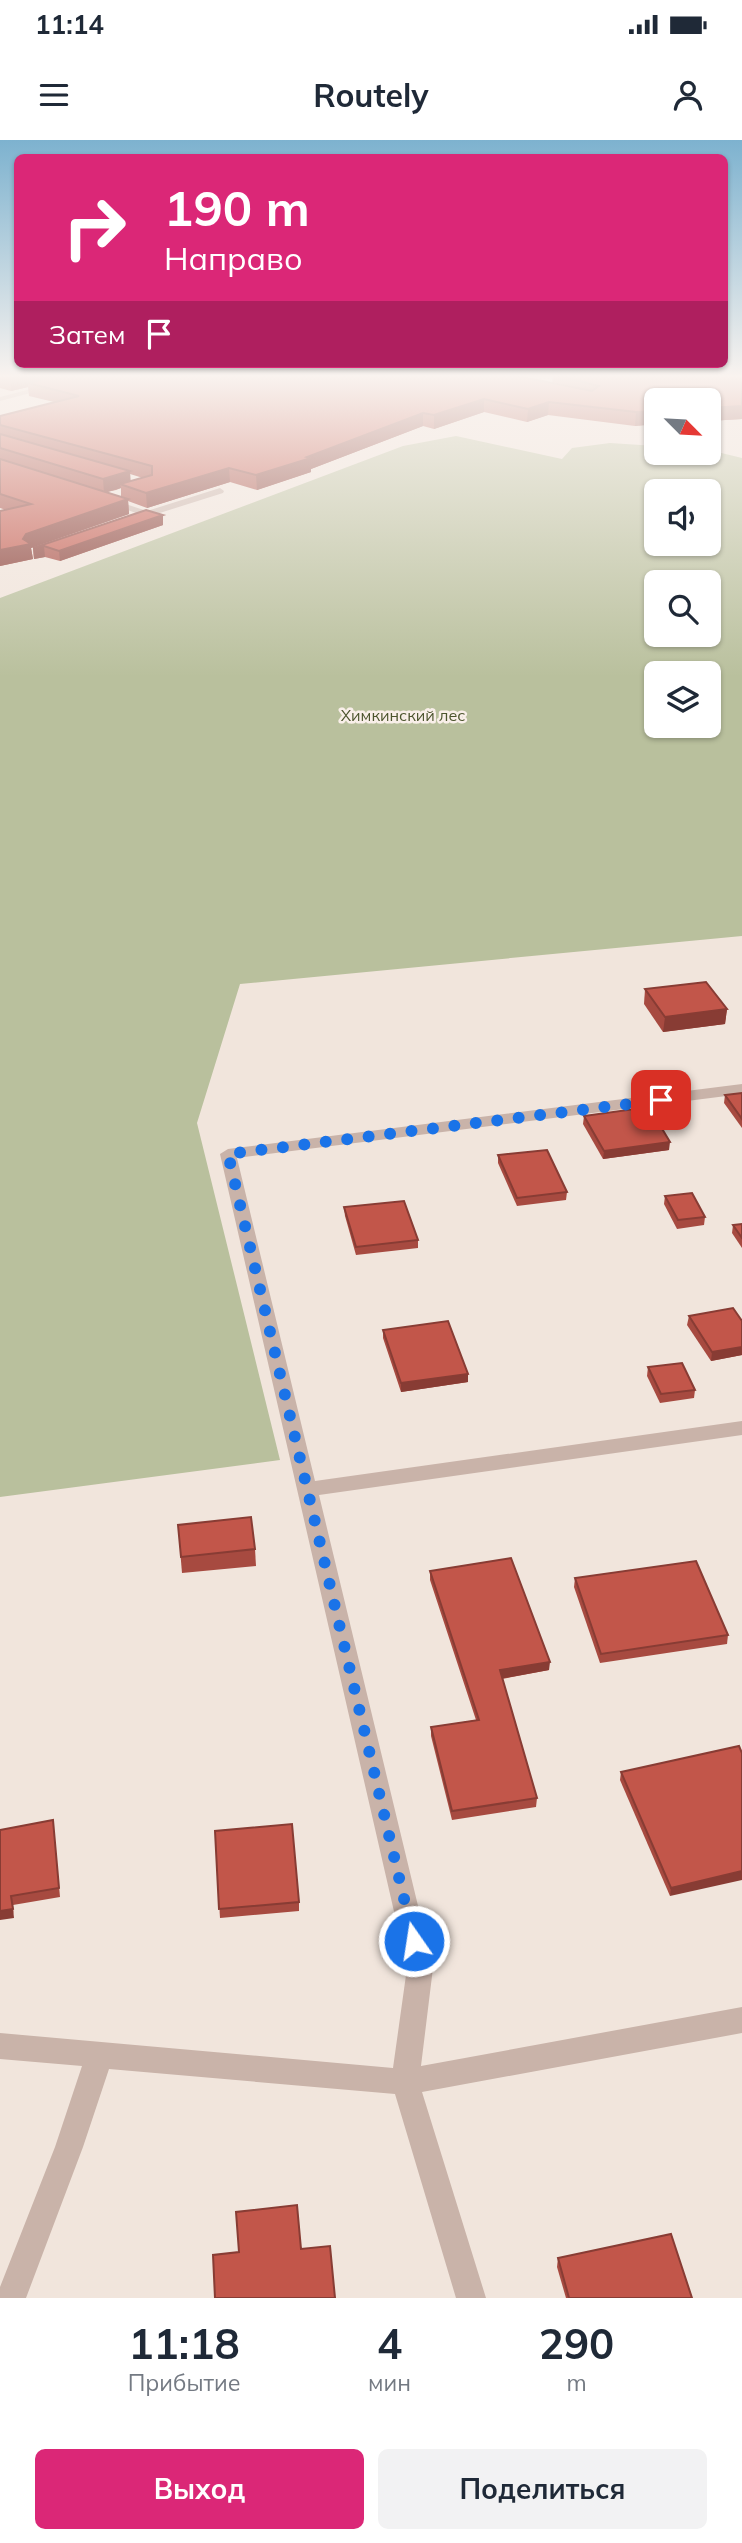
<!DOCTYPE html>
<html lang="ru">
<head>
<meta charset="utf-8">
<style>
	body { margin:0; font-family:Mulish,sans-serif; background:#f2f2f3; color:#1f2937; height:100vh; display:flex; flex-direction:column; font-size:26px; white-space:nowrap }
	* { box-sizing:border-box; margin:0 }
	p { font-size:23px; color:#747a83 }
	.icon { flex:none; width:38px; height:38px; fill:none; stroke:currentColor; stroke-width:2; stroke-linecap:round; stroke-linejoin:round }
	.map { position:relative; height:2158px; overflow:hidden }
	.details { display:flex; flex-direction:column; background:#fff; flex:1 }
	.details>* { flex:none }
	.top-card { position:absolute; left:14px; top:14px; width:714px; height:214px; border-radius:10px; box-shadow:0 2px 5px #0004; background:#db2777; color:#fff; overflow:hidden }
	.needle { width:46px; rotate:114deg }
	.tools { position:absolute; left:644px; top:248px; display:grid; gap:14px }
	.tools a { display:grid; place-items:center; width:77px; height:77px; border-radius:10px; background:#fff; box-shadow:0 2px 5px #0004; font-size:35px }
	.pin { position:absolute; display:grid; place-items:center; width:60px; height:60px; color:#fff; margin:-30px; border-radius:14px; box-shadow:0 4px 10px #0006 }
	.me { position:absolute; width:77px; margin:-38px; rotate:347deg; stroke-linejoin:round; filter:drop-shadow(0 0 5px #0008) }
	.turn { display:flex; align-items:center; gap:24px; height:147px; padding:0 35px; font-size:32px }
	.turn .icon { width:91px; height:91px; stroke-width:2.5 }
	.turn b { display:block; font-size:49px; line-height:60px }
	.then { display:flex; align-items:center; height:66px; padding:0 35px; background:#0003; gap:14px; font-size:26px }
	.eta { display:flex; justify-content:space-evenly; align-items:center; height:119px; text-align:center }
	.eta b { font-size:42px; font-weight:700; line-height:49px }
	.cta { display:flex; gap:14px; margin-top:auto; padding:14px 35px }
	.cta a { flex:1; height:80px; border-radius:10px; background:#db2777; color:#fff; font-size:28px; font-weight:700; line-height:80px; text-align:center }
	.cta a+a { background:#f2f2f3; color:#1f2937 }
	.status { display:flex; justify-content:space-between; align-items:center; height:49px; padding:0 35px; background:#fff; direction:ltr }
	.status svg { height:19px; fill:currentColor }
	header { display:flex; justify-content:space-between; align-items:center; height:91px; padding:0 35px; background:#fff; font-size:32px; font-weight:700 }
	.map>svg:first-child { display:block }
</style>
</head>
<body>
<div class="status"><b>11:14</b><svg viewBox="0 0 49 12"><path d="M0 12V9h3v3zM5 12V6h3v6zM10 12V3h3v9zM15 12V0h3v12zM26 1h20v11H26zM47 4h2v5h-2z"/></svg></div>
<header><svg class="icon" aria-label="menu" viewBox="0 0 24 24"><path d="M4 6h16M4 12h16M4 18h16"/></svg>Routely<svg class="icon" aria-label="person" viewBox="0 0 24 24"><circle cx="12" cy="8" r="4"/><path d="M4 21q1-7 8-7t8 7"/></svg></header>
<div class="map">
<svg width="742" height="2158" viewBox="0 0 742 2158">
	<rect width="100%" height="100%" fill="#f1e5dc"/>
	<!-- green -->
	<path fill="#b9c09d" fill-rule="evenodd" d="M 456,296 L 562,319 L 572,308 L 610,303 L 656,306 L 656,313 L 709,313 L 709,310 L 742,318 L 742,796 L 240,844 L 197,983 L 280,1320 L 0,1357 L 0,458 L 403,306 ZM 656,352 L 709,352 L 709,404 L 656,404 ZM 656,443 L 709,443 L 709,495 L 656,495 ZM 656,534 L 709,534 L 709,586 L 656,586 Z"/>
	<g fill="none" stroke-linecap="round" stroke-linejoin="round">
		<!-- minor -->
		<g fill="#c9b3a9" fill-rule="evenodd">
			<polygon points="85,235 99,235 0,261 0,257"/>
			<polygon points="220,348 224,351 223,353 147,377 103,361 107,358 147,371"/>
			<polygon points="742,944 742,954 237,1018 315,1341 742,1281 742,1295 319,1355 433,1828 421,1926 742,1867 742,1893 422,1952 486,2158 456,2158 395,1954 109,1929 83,2007 26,2158 0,2158 0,2147 55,2007 82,1926 0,1919 0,1893 393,1928 407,1828 220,1014 228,1009"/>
		</g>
	</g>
	<!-- wall -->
	<g fill="#a74a40" fill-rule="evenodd">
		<path d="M 0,235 L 552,243 L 553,235 L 742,235 L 742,279 L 709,281 L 709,261 L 656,261 L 656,284 L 635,286 L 548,275 L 527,282 L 484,272 L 434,289 L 423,286 L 311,329 L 311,332 L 257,350 L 230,342 L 147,368 L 128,361 L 129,374 L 31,408 L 33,419 L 0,426 L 0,371 L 6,370 L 0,368 L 0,276 L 54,262 L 29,256 L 28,247 L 11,251 L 0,248 ZM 130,334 L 143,338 L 130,341 ZM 121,348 L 121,357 L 107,352 L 116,350 Z"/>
		<polygon points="163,375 163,385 60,421 45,417 34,419 33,408"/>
		<polygon points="645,849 727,869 725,884 663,892 644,864"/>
		<polygon points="742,953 742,988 724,963 725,955"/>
		<polygon points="584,976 669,1010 603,1019 583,984"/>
		<polygon points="498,1015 567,1052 566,1060 517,1066 498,1023"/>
		<polygon points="665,1056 705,1077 704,1085 677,1089 664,1064"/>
		<polygon points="344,1067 418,1100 418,1108 356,1115 345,1076"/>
		<polygon points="742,1084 742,1108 732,1093 733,1085"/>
		<polygon points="689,1176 742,1181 742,1215 711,1221 687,1185"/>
		<polygon points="383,1190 468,1234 468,1242 401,1252 383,1198"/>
		<polygon points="648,1227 695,1250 694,1258 660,1263 647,1236"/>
		<polygon points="178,1385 255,1409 256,1426 182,1433"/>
		<polygon points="430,1431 549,1530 502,1539 537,1658 536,1667 452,1680 431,1596 431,1587 476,1580 430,1440"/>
		<polygon points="575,1438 728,1495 727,1504 600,1523 574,1447"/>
		<polygon points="739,1606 670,1756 620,1640 621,1632"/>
		<polygon points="53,1680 60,1757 13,1765 14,1778 0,1690"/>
		<polygon points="215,1691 299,1762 299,1771 220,1778"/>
		<polygon points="558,2118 692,2158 566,2158 557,2127"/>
	</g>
	<!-- shaded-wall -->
	<g fill="#883c34">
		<polygon points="22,235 74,235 28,243 28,247 11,251 10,238"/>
		<polygon points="484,259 484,272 434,289 434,275"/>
		<polygon points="549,262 548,275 527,282 528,269"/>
		<polygon points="742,266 742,279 709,281 709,268"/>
		<polygon points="656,271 656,284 635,286 636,272"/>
		<polygon points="423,273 423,286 311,329 311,332 257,350 256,335"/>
		<polygon points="229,328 230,342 147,368 146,353"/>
		<polygon points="130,331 131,345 120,344 121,348 104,353 103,339"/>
		<polygon points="128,359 129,374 31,408 33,419 0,426 0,410 23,399 26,394"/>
		<polygon points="163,375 163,385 60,421 59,411"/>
		<polygon points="44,406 45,417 34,419 33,408"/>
		<polygon points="727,869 725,884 663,892 665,877"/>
		<polygon points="670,1002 669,1010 603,1019 604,1011"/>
		<polygon points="742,1207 742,1215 711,1221 712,1212"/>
		<polygon points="468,1234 468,1242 401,1252 401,1243"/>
		<polygon points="550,1522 549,1530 499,1539 500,1530"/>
		<polygon points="742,1731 742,1740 670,1756 671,1748"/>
		<polygon points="11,1756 14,1778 0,1780 0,1771"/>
	</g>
	<!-- building -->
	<g fill="#c2564a" stroke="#883c34" stroke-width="2">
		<polygon points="0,235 22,235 10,238"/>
		<polygon points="58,235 512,235 592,251 599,246 555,235 742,235 742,266 709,268 709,261 656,261 656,271 636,272 549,262 528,269 484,259 434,275 423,273 307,317 311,318 256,335 229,328 146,353 120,344 152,335 152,326 0,285 0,276 79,256 28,243"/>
		<polygon points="0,294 130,331 103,339 0,308"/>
		<polygon points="0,319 128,359 26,394 23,399 31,404 0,410 0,371 31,364 0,354"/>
		<polygon points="146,370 163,375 59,411 44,406 33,408"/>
		<polygon points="706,842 727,869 665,877 645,849"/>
		<polygon points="742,953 742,979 725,955"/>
		<polygon points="649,967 670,1002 604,1011 584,976"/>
		<polygon points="547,1010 567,1052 517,1058 498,1015"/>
		<polygon points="692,1053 705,1077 678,1080 665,1056"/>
		<polygon points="404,1061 418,1100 356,1107 344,1067"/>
		<polygon points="742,1084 742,1098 733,1085"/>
		<polygon points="733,1168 742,1181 742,1207 712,1212 689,1176"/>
		<polygon points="448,1181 468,1234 401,1243 383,1190"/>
		<polygon points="682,1223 695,1250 661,1254 648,1227"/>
		<polygon points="251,1377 255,1409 181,1417 178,1385"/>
		<polygon points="511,1418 550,1522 500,1530 537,1658 452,1671 431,1587 479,1580 430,1431"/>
		<polygon points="696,1421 728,1495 601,1514 575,1438"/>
		<polygon points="739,1606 742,1613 742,1731 671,1748 621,1632"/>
		<polygon points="53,1680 59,1748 11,1756 13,1769 0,1771 0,1690"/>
		<polygon points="292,1684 299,1762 219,1769 215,1691"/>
		<polygon points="297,2065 301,2109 330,2106 335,2158 215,2158 213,2115 239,2112 236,2072"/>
		<polygon points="671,2094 692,2158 569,2158 558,2118"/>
	</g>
	<!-- sky -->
	<linearGradient id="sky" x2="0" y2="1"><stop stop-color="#7db2cf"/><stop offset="0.44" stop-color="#f9f3ef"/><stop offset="1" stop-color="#f9f3ef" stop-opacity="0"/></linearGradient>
	<rect width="742" height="537" fill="url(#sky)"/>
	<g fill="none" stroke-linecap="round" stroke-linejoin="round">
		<!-- route -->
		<polyline stroke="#1a73e8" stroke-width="12" stroke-dasharray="0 21.6" points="414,1801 228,1014 661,960"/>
	</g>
	<g text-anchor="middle" stroke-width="5" stroke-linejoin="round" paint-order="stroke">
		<!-- far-park labels -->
		<g font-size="16" fill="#4b542d" stroke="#f9efe9">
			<text x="403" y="581">Химкинский лес</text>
		</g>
	</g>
</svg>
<div class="tools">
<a><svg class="needle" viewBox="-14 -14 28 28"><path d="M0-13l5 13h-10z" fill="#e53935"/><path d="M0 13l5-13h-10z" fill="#747a83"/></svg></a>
<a><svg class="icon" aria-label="sound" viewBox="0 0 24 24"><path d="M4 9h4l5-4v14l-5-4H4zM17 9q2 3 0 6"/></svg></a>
<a><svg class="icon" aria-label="search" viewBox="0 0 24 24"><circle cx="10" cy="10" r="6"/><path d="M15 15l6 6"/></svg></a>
<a><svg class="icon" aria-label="layers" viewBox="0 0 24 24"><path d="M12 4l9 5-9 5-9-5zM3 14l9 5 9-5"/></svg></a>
</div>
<div class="pin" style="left:661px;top:960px;background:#d93025"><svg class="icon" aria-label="arrive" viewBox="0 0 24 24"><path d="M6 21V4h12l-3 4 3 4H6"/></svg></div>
<svg class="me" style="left:414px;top:1801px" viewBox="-20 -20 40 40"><circle r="17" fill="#1a73e8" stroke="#fff" stroke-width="3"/><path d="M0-11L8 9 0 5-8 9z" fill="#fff"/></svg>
<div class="top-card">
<div class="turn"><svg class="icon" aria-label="right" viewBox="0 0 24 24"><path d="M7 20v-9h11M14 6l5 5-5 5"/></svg><div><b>190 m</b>Направо</div></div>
<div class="then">Затем<svg class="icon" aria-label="arrive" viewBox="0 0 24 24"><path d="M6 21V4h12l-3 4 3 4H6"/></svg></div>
</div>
</div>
<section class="details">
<div class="eta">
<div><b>11:18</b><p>Прибытие</p></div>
<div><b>4</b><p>мин</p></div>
<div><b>290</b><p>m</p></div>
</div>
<div class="cta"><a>Выход</a><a>Поделиться</a></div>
</section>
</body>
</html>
